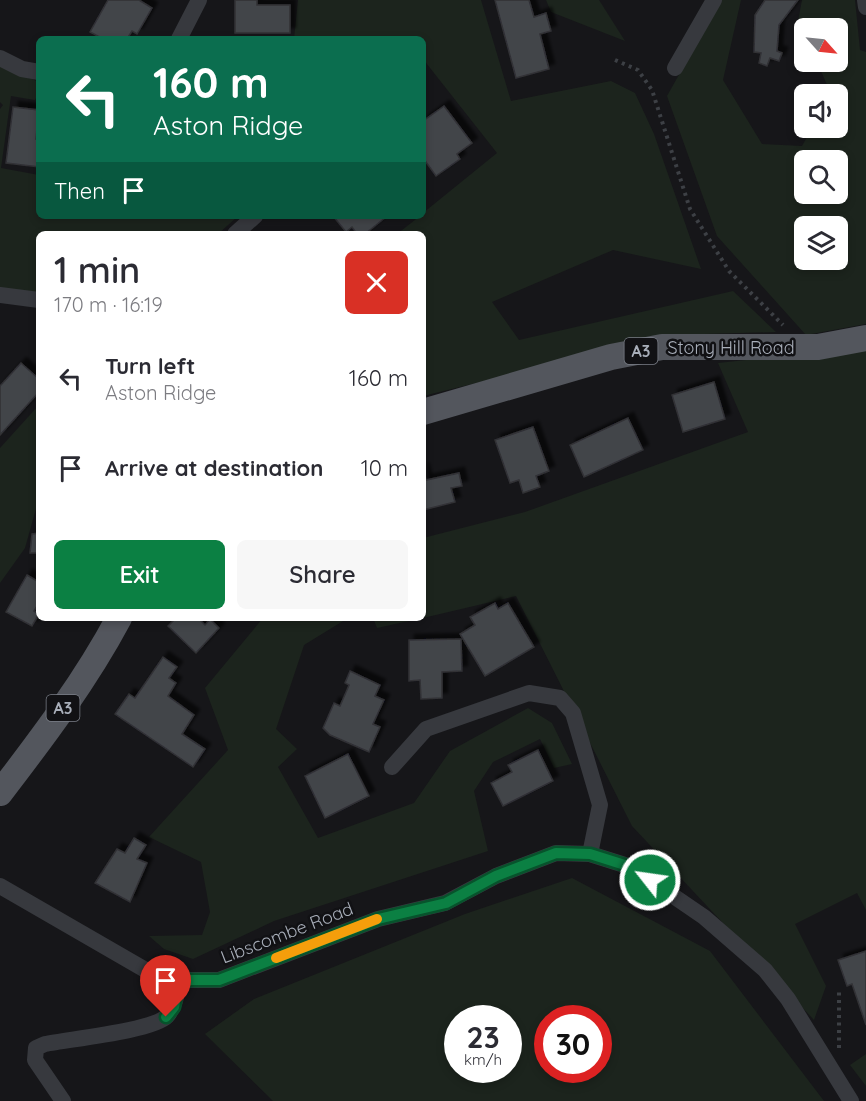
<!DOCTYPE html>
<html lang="en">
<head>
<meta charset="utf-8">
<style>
	body { margin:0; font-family:Quicksand,sans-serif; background:#f7f7f7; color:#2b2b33; height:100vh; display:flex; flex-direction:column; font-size:22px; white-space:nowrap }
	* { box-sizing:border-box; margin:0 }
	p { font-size:20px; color:#7c7c81 }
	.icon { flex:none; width:33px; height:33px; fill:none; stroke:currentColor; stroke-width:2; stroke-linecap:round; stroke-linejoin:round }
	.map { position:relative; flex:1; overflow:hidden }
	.sheet { position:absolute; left:36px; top:231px; width:390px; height:390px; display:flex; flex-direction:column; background:#fff; border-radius:9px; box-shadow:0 3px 9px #0003 }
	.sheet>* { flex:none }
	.guide { position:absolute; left:36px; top:36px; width:390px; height:183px; border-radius:9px; box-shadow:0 3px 9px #0003; background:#0b6e4f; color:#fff; overflow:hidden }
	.needle { width:39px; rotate:117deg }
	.controls { position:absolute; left:794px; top:18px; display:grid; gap:12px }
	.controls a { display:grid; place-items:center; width:54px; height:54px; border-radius:9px; background:#fff; box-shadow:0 3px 9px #0003; font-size:30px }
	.speed { position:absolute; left:444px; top:1005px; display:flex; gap:12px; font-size:30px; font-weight:700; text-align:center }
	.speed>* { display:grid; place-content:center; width:78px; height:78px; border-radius:50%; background:#fff; box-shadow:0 3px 9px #0003; line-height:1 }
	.speed small { font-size:15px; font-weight:400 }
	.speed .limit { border:9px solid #d22; background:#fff; color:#111 }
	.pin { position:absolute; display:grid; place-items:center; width:51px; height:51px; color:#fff; margin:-62px -26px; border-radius:50% 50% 50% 0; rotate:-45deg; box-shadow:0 0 6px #0007 }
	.pin .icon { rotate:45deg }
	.me { position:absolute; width:66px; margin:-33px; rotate:300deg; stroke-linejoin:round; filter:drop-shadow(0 0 4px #0008) }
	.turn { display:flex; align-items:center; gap:21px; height:126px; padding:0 18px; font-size:27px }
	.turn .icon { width:78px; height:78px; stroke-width:2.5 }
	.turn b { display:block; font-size:42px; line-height:51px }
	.then { display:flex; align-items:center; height:57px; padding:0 18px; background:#0003; gap:12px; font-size:22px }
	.round { display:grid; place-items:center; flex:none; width:63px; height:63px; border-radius:9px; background:#f7f7f7 }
	.overview { display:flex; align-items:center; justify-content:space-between; height:102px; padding:0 18px }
	h1 { font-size:36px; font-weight:600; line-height:45px }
	.button { display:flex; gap:12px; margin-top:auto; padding:12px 18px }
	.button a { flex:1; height:69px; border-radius:9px; background:#0b8043; color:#fff; font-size:24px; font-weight:600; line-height:69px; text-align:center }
	.button a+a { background:#f7f7f7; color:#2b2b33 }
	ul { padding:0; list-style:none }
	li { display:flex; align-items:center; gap:18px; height:90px; padding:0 18px }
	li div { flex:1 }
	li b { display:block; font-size:22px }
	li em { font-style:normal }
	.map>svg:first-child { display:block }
</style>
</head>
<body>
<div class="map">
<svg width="866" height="1101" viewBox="0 0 866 1101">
	<defs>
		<filter id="shadow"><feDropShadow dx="5.5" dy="-5.5" stdDeviation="1.5" flood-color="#0009"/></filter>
	</defs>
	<rect width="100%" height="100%" fill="#161619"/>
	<!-- green -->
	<g fill="#1c241d" fill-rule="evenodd">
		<polygon points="298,0 481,0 511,101 611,81 635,93 654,134 701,269 613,250 492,302 519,340 733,291 776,332 672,335 423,396 423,234 397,234 420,216 423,216 423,213 497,153 423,59 423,39 294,39"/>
		<polygon points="546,0 599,0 625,41 551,12"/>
		<path d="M 721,0 L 741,0 L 723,80 L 762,144 L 802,146 L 812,128 L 837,128 L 837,94 L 831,94 L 817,62 L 837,62 L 837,28 L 804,28 L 804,34 L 798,21 L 802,0 L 855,0 L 860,50 L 866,52 L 866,324 L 806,335 L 717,236 L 667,96 ZM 804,160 L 837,160 L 837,194 L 804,194 ZM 804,226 L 837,226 L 837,260 L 804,260 Z"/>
		<polygon points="0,65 39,82 39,92 35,100 11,96 1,168 39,175 39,216 238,216 218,234 39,234 39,294 0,289 0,109 3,105 0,102"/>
		<polygon points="866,347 866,910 857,893 795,924 826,986 814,1020 632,826 516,596 423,618 423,538 525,512 748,432 718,363"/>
		<polygon points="39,405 39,498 25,548 0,583 0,448"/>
		<polygon points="263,618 348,618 304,645 276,729 297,749 278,767 318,838 414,803 450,751 528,708 552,723 572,764 554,768 540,739 493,762 474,791 488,851 274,921 193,959 164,949 149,936 202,935 210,912 201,862 149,837 228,750 205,688"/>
		<polygon points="373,618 422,618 377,628"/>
		<path d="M 572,878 L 710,951 L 824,1101 L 273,1101 L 205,1034 L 254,999 L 465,914 ZM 458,1018 L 508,1018 L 508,1070 L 458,1070 ZM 548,1018 L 598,1018 L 598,1070 L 548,1070 Z"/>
		<polygon points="866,1054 866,1086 850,1065"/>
	</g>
	<!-- building -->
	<g fill="#424449" stroke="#303035" stroke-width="1.5" filter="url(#shadow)">
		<polygon points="108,0 139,0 152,8 137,34 132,31 127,39 103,39 90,32"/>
		<polygon points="235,0 257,0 257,5 290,5 290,33 235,33"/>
		<polygon points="495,0 529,0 534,17 546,13 551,31 540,34 549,69 516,78"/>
		<polygon points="765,0 798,0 779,25 777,51 782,53 779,61 770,58 767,66 759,63 761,53 754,52 755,15"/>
		<polygon points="444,106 472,143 457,154 460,159 436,176 423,158 423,121"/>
		<polygon points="13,107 39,110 36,139 39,139 39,167 6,163"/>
		<polygon points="333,216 386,216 386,217 365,234 357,234 352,227 346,232"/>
		<polygon points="21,363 39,379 39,392 0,435 0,386"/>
		<polygon points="714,382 725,419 683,432 672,395"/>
		<polygon points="628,418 643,450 584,477 570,445"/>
		<polygon points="533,427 549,471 536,476 540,487 523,493 519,480 510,483 495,440"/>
		<polygon points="423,468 426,480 459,473 462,486 451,488 455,502 423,510"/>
		<polygon points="39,533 39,553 30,553 32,534"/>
		<polygon points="27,575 37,581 39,577 39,603 34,611 39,614 32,626 6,612"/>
		<polygon points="495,603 498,609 508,603 534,647 485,676 460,634 475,625 470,617"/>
		<polygon points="176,618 198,618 205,625 210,619 219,628 196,653 168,626"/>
		<polygon points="461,639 462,671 442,672 442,698 421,699 420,680 409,681 409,640"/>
		<polygon points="163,657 177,667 169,678 176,683 168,696 194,715 182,734 205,749 193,767 115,714 129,694 135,698"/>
		<polygon points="350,671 380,685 375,696 384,700 373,724 380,727 369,752 330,735 323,728 334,703 340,706 349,685 345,683"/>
		<polygon points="538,750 553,781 503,806 491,783 512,772 508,765"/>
		<polygon points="348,754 369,796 325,818 305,776"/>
		<polygon points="134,838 146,845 137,859 147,863 130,902 95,883 117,849 125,853"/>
		<polygon points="866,951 866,1025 852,984 847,986 838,960"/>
	</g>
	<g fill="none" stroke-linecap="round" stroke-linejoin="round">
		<!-- path -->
		<g stroke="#3d4045" stroke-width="4" stroke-dasharray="3 4.5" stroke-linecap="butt">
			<polyline points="615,60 638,70 652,90 690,209 729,271 783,325"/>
			<polyline points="839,1048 839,992"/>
		</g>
		<!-- minor -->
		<g stroke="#37393e" stroke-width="16">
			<polyline points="865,0 866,7"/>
			<polyline points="179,39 199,0"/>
			<polyline points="0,58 22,69 39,72"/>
			<polyline points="675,68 714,0"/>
			<polyline points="235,234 255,216"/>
			<polyline points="0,295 39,300"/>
			<polyline points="392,767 426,729 529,693 560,698 573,713 600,805 590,854"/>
			<polyline points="0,886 149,972 179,980 219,980 378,919 445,903 496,876 556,853 590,854 631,867 704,917 765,970 788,999 851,1101"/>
			<path d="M 63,1101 L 35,1060 L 36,1048 L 45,1044 C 69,1039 153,1031 167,1016 C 176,1006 177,992 179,980"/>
		</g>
		<!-- primary -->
		<g stroke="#53565d" stroke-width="26">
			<polyline points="423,412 611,357 662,347 818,347 866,338"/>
			<path d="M 0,793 C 43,737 86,680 119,618"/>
		</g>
	</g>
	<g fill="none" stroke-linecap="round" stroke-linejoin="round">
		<defs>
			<polyline id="route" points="166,1017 174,1007 179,980 219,980 378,919 446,903 496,876 556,853 590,854 631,867 650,880"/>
		</defs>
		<!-- route casing -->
		<use href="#route" stroke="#07532c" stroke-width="15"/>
		<!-- route -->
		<use href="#route" stroke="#0b8043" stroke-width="10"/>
		<!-- slow -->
		<polyline stroke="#f59e0b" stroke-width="10" points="276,958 377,919"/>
	</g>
	<g text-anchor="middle" stroke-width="5" stroke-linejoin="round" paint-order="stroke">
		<!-- shield labels -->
		<g fill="#111114" stroke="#7b7f88" stroke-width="1.5">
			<rect x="624.5" y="338" width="33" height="26" rx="4.5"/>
			<rect x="46.5" y="695" width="33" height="26" rx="4.5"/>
		</g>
		<g font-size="16" font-weight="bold" fill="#a8aeb9">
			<text x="641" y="357">A3</text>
			<text x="63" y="714">A3</text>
		</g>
		<!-- street labels -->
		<g font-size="18" fill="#a8aeb9" stroke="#111114">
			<text x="731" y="354">Stony Hill Road</text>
			<text transform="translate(287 933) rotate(-21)" y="6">Libscombe Road</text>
		</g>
	</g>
</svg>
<div class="controls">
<a><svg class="needle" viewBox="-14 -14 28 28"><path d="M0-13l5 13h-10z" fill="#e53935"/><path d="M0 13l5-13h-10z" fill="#7c7c81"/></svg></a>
<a><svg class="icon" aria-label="sound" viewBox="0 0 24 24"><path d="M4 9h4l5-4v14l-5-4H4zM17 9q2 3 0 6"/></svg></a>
<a><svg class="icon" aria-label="search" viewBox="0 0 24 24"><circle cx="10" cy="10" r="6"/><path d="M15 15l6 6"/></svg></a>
<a><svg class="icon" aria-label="layers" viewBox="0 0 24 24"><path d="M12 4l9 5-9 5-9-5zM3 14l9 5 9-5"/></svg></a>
</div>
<div class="speed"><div>23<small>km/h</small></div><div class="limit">30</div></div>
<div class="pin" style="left:166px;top:1017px;background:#d93025"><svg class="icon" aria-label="arrive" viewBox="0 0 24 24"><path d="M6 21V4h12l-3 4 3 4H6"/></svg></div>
<svg class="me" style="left:650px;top:880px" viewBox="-20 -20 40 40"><circle r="17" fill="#0b8043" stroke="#fff" stroke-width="3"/><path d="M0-11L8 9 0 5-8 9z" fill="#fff"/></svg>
<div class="guide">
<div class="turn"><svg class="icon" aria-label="left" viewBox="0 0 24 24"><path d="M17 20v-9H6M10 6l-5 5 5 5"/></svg><div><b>160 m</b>Aston Ridge</div></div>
<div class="then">Then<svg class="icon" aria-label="arrive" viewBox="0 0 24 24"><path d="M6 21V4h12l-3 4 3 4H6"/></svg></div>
</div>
<section class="sheet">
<div class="overview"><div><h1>1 min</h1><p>170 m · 16:19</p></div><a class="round" style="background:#d93025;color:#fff"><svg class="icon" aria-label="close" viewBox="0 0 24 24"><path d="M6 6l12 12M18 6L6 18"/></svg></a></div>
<ul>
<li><svg class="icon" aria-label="left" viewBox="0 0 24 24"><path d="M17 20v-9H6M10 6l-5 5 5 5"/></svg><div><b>Turn left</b><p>Aston Ridge</p></div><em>160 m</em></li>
<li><svg class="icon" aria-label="arrive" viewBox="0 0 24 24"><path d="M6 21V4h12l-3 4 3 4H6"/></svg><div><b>Arrive at destination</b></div><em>10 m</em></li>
</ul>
<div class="button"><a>Exit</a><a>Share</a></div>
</section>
</div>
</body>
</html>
